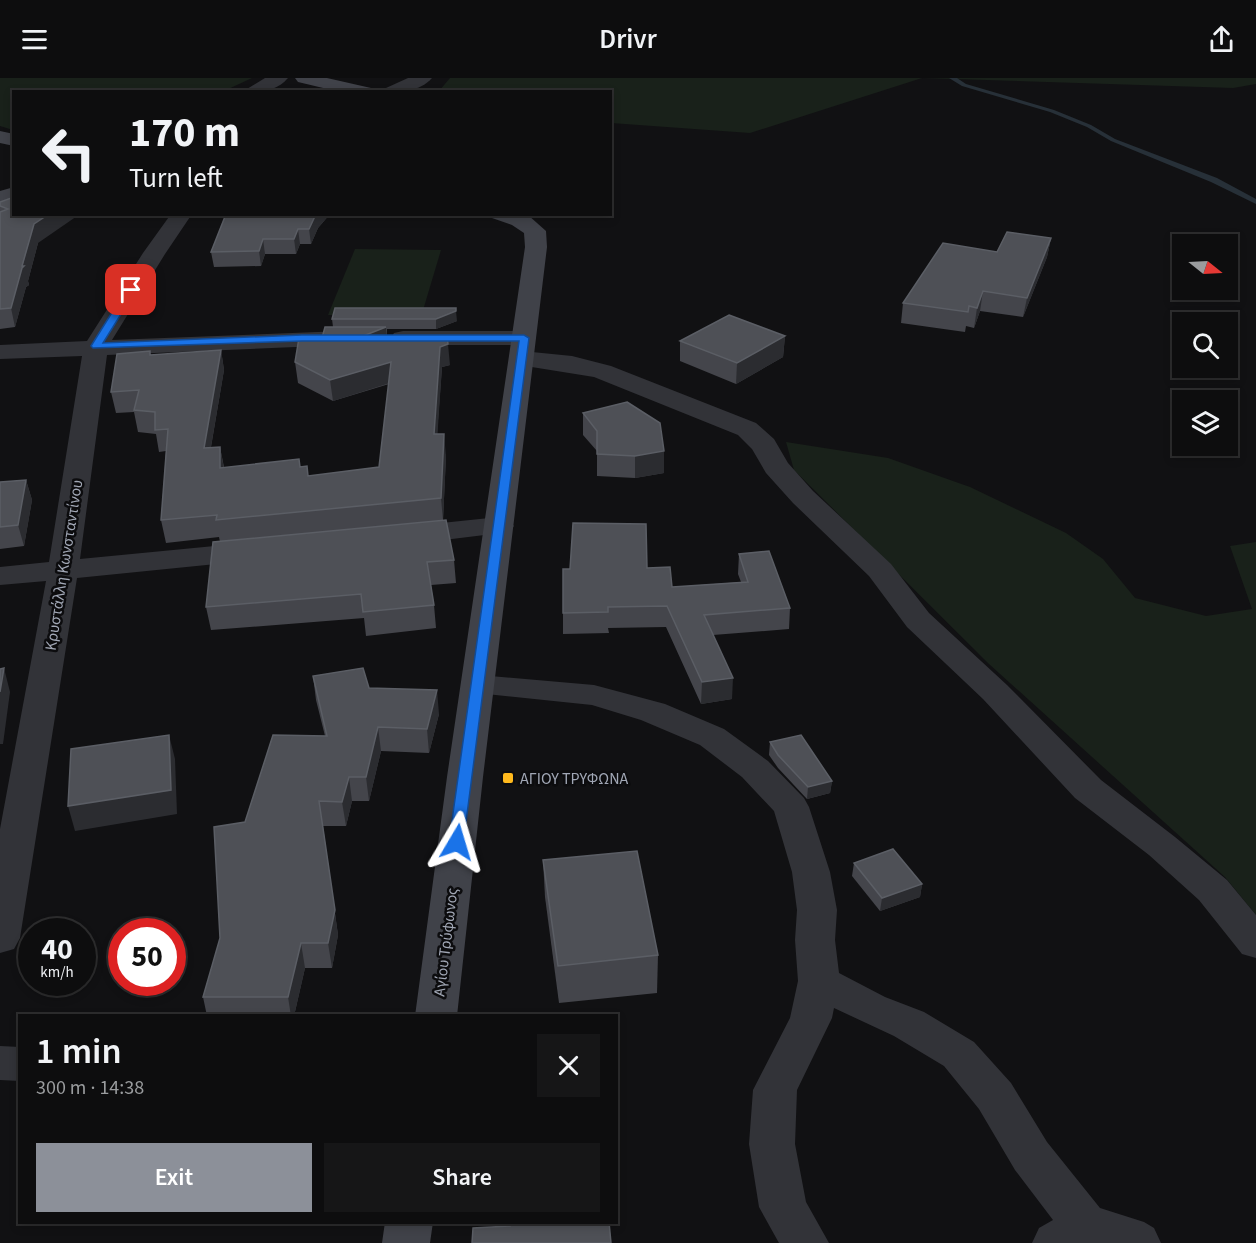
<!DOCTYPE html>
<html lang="en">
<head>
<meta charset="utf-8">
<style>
	body { margin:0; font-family:"Source Sans 3",sans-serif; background:#161617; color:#f1f3f6; height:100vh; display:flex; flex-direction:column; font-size:22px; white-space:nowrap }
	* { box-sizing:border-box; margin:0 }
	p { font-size:20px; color:#9a9c9e }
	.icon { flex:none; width:33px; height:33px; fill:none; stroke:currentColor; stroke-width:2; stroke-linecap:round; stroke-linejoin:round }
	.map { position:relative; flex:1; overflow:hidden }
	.drawer { position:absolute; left:18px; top:936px; width:600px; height:210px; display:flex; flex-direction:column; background:#0d0d0e; border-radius:0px; box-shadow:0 3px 9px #0003,0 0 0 2px #2d2d2e }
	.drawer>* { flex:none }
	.top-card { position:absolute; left:12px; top:12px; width:600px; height:126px; border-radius:0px; box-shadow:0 3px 9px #0003,0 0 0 2px #2d2d2e; background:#0d0d0e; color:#f1f3f6; overflow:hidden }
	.needle { width:39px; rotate:108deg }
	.tools { position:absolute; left:1172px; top:156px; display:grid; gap:12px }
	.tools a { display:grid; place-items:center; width:66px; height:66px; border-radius:0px; background:#0d0d0e; box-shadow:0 3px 9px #0003,0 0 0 2px #2d2d2e; font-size:30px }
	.speed { position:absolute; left:18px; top:840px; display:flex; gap:12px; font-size:30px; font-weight:700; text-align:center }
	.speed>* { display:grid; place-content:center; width:78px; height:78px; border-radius:50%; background:#0d0d0e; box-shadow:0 3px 9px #0003,0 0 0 2px #2d2d2e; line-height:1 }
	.speed small { font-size:15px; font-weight:400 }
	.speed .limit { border:9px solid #d22; background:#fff; color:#111 }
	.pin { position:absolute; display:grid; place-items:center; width:51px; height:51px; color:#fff; margin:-26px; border-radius:12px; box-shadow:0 3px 9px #0006 }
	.me { position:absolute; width:66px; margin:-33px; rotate:7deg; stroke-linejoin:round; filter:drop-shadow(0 0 4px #0008) }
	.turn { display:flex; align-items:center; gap:21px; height:126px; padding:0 18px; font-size:27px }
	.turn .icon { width:78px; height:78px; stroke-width:2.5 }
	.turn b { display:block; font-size:42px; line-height:51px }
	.round { display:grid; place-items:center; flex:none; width:63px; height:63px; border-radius:0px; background:#161617 }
	.overview { display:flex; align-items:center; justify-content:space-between; height:102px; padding:0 18px }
	h1 { font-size:36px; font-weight:600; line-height:45px }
	.action { display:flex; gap:12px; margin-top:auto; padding:12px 18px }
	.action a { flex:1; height:69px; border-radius:0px; background:#8c9099; color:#fff; font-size:24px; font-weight:600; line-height:69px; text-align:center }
	.action a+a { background:#161617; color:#f1f3f6 }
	header { display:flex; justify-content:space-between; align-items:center; height:78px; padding:0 18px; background:#0d0d0e; font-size:27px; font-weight:600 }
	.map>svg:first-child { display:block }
</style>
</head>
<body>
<header><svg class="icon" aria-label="menu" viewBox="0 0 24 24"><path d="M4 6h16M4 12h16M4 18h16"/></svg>Drivr<svg class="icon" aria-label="share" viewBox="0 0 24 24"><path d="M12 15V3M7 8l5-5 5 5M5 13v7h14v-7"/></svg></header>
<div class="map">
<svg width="1256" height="1165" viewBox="0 0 1256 1165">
	<rect width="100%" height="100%" fill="#111113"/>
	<!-- green -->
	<g fill="#19211a">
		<polygon points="0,0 252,0 224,13 14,14 13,52 0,48"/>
		<polygon points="450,0 1256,0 1256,6 1233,10 922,0 750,55 611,45 610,14 439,13"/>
		<polygon points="355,171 441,172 421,239 328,237"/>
		<polygon points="786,364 888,380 970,409 1066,455 1103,481 1135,520 1206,538 1252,531 1230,468 1256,464 1256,837 1225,799 989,586 794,392"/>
	</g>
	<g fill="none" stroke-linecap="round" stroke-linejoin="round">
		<!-- stream -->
		<polygon fill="#273038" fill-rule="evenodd" points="949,0 957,0 966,6 1054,32 1091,47 1115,61 1217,100 1256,121 1256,126 1211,104 1111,63 1087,49 1050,34 962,8"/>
		<!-- minor -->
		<g fill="#323338" fill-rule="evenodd">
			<path d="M 265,0 L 288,0 C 277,14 258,14 242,14 Z"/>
			<polygon points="171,136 192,136 165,176 112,262 343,253 352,255 355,260 352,265 343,267 107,277 80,481 256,464 267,467 271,473 267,479 256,482 77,500 20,860 14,871 0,875 0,751 46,503 0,507 0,489 49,484 82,278 0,281 0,267 87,263 143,175"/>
			<polygon points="403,253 524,253 533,255 536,260 533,265 524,267 403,267 394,265 391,260 394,255"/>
			<polygon points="522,273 572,278 611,288 756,345 774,361 788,385 813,413 891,486 929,535 1007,607 1101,702 1175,759 1227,802 1256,837 1256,880 1242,876 1199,822 1149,777 1075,720 983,621 907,549 869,498 793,425 766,395 752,371 738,357 594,299 513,286 509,281 513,276"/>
			<polygon points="499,439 509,442 514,448 509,454 403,467 393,464 388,458 393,452 403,449"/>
			<polygon points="479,597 594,607 665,626 724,651 768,683 804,720 809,729 830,794 837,832 835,862 839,895 885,919 924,934 974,964 1011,1005 1047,1064 1100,1130 1144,1144 1154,1150 1161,1165 1032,1165 1039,1150 1053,1142 1015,1092 979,1031 944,988 894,958 834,930 832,940 797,1012 795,1066 806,1124 829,1165 779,1165 759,1129 749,1066 753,1012 790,940 798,903 795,862 797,832 792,794 774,733 742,699 700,667 641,642 592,627 467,614 462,607 467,600"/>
			<polygon points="0,968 20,969 20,1003 0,1002"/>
		</g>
		<!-- tertiary -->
		<path fill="#323338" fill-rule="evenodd" d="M 408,0 L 432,0 C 420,14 400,14 383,14 L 386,10 Z"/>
		<!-- secondary -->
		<g fill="#404249" fill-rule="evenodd">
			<polygon points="295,0 327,0 371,10 374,14 340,14 298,4"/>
			<polygon points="0,53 14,56 14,68 0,65"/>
			<polygon points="14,109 14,122 0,126 0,113"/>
			<polygon points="489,136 528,137 546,153 547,169 483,699 457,938 415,938 447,699 525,169 524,155 512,147 492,140"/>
			<polygon points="385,1144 433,1144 430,1165 382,1165"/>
		</g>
	</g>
	<!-- wall -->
	<g fill="#44454b">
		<polygon points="14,119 38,165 28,203 29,207 26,209 15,249 0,251 0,124"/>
		<polygon points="226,136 330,136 318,150 311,166 300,166 296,176 265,176 261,188 214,189 211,174"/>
		<polygon points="1051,160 1047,179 1023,239 980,233 974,250 966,248 965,254 901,245 903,225 997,174"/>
		<polygon points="335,230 457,243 436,251 387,251 387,259 450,287 442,289 437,356 446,378 443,442 454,482 456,505 431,507 434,527 436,550 366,558 364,540 211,552 206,529 220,464 219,459 166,465 161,442 166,373 159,374 156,356 138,354 134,334 116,335 111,314 151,277 221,272 224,292 211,369 220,369 224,389 300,389 309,398 379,389 389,306 333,323 298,305 295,284 333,249 332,241"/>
		<polygon points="785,258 783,279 736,306 680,283 680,263"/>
		<polygon points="583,335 664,395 635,400 597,398 597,373 583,357"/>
		<polygon points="26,402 32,422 24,468 0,471 0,404"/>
		<polygon points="739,476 790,530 789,551 713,557 732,621 701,626 666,549 608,550 609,555 563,556 563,535 647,490 672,509 741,504 738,496"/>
		<polygon points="313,598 369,610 439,636 429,675 381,673 369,723 352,723 346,748 323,748 338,857 332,890 305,890 294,938 207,938 203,919 220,860 245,744 325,658 316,622"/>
		<polygon points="770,664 832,703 830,715 807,721 778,690 769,677"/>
		<polygon points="543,782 658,877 657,915 559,925 545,819"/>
		<polygon points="854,785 922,806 920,819 880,833 852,798"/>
	</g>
	<!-- shaded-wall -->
	<g fill="#2b2c30">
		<polygon points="49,136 80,136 38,165 28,203 29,207 26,209 15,249 11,230 34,146"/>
		<polygon points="316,136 330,136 318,150 311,166 309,151"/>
		<polygon points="298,151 300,166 296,176 294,161"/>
		<polygon points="1051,160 1047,179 1023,239 1027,220"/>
		<polygon points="263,161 265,176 261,188 259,173"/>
		<polygon points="983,213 980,233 974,250 977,230"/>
		<polygon points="456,233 457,243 436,251 436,241"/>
		<polygon points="386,249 388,269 358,260"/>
		<polygon points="785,258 783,279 736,306 737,285"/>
		<polygon points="448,266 450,287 442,289 436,378 434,356 440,269"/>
		<polygon points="221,272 224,292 207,392 204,370"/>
		<polygon points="391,284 393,304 333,323 330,302"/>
		<polygon points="444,356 446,378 443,442 441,420"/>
		<polygon points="220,369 224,391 220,390"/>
		<polygon points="664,373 664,395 635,400 635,378"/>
		<polygon points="26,402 32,422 24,468 18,447"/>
		<polygon points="4,590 10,614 3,666 0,666 0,614"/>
		<polygon points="733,600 732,621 701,626 702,604"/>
		<polygon points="437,612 439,636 429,675 427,651"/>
		<polygon points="378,649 381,673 369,723 366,699"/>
		<polygon points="169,657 175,681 177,736 75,753 68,728"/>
		<polygon points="349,699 352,723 346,748 342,724"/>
		<polygon points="832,703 830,715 807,721 808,709"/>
		<polygon points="319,723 338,857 332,890 328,865"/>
		<polygon points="922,806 920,819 880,833 882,820"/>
		<polygon points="301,865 305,890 294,938 291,938 288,919"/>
	</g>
	<!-- building -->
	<g fill="#4e5056" stroke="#5b5e65" stroke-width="1.5">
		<polygon points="14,119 14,136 49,136 34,146 22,188 24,188 22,190 11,230 0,231 0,134 8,131 0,128 0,124"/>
		<polygon points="226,136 316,136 309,151 298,151 294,161 263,161 259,173 211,174"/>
		<polygon points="1007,154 1051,160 1027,220 983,213 977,230 969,228 968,234 903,225 943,165 997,174"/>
		<polygon points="335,230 456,230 456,233 436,241 332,241"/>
		<polygon points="729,237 785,258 737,285 680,263"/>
		<polygon points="325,249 386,249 358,260 447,259 448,266 440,269 434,356 444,356 441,420 216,442 217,437 161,442 168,351 155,352 155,334 134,332 139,312 111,314 117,276 150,273 150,277 221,272 204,370 220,369 220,390 299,381 300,389 307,388 308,398 379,389 391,284 330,302 295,284 299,260 322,260"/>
		<polygon points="627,324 660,345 664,373 635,378 597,376 597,353 583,335"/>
		<polygon points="26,402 18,447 0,449 0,404"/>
		<polygon points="446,442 454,482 427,484 434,527 363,534 361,516 206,529 213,464"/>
		<polygon points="573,445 646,446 647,490 670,489 672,509 748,504 739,476 769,473 790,530 704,537 733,600 702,604 667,528 608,529 608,534 563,535 563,491 570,491"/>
		<polygon points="4,590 0,614 0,591"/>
		<polygon points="363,590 369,610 437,612 427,651 378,649 366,699 349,699 342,724 319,723 335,832 328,865 301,865 288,919 203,919 220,860 214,749 245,744 273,657 327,658 313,598"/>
		<polygon points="169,657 171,712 68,728 71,671"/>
		<polygon points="801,657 832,703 808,709 778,677 770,664"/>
		<polygon points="893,771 922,806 882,820 854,785"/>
		<polygon points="637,773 658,877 558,888 543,782"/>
		<polygon points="510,1144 609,1144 611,1165 472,1165 473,1150 510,1148"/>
	</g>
	<!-- route -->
	<polygon fill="#1a73e8" stroke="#114b97" stroke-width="1.5" points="131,209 136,212 103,265 302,257 524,257 529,260 463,767 452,767 449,764 519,263 302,263 93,270 91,268 126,212"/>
	<!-- markers -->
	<rect fill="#ffb91d" stroke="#0c0c0e" stroke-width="2" x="502" y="694" width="12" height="12" rx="3"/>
	<g text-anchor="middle" stroke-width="5" stroke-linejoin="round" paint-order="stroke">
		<!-- street labels -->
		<g font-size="16" fill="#a1a7b5" stroke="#0c0c0e">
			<text transform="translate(63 487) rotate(-81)" y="6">Κρυστάλλη Κωνσταντίνου</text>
			<text transform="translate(445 864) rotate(-83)" y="6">Αγίου Τρύφωνος</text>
		</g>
		<!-- poi labels -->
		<g font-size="16" fill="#a1a7b5" stroke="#0c0c0e" text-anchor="start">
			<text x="520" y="706">ΑΓΙΟΥ ΤΡΥΦΩΝΑ</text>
		</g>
	</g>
</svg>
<div class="tools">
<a><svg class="needle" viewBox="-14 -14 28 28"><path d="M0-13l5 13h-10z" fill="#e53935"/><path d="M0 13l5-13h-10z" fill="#9a9c9e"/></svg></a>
<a><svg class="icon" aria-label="search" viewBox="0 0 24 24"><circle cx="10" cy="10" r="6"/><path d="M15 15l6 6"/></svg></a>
<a><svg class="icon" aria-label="layers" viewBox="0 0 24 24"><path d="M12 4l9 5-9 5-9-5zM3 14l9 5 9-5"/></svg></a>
</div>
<div class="speed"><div>40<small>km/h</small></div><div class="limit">50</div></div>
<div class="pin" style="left:131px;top:212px;background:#d93025"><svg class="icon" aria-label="arrive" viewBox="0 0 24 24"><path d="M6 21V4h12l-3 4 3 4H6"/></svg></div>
<svg class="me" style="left:457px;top:764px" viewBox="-20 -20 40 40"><path d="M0-17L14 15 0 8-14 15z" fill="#1a73e8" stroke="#fff" stroke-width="4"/></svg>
<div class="top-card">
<div class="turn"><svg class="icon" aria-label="left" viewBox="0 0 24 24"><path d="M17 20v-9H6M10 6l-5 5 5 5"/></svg><div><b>170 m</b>Turn left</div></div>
</div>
<section class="drawer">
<div class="overview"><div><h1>1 min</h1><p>300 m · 14:38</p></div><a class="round"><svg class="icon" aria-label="close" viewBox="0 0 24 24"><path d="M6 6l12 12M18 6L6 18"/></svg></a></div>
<div class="action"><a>Exit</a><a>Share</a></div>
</section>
</div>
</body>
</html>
